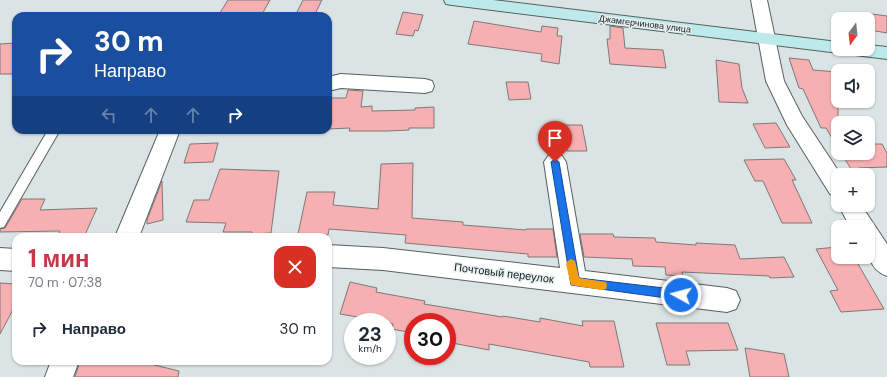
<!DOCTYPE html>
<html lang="ru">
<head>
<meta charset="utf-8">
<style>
	body { margin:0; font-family:"DM Sans",sans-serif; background:#f6f6f7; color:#1f2937; height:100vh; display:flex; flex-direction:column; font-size:15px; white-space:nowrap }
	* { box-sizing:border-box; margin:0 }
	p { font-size:13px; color:#747a83 }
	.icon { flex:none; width:22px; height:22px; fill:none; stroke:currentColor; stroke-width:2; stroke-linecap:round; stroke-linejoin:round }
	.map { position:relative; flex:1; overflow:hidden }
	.panel { position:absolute; left:12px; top:233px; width:320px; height:132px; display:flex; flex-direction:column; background:#fff; border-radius:12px; box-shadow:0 1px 3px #0004 }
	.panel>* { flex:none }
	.banner { position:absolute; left:12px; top:12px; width:320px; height:122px; border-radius:12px; box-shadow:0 1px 3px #0004; background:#1a4fa0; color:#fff; overflow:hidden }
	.needle { width:26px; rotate:195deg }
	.buttons { position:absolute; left:831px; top:12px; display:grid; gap:8px }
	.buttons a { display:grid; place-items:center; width:44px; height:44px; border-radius:8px; background:#fff; box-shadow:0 1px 3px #0004; font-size:20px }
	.speed { position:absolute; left:344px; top:313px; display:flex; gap:8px; font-size:20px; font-weight:700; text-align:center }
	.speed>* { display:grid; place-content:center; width:52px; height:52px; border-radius:50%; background:#fff; box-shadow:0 1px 3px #0004; line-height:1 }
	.speed small { font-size:10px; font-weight:400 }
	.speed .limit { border:6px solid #d22; background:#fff; color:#111 }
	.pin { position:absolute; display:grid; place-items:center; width:34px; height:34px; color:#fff; margin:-41px -17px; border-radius:50% 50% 50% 0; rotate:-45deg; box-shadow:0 0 4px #0007 }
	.pin .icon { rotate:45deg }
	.me { position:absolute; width:44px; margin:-22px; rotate:277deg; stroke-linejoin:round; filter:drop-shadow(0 0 3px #0008) }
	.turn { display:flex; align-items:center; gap:14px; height:84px; padding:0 16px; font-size:18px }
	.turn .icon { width:52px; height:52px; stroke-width:2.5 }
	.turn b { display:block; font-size:28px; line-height:34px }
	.lanes { display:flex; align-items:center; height:38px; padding:0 16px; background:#0003; justify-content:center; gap:20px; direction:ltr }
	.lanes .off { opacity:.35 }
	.round { display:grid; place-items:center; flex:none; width:42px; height:42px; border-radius:12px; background:#f6f6f7 }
	.overview { display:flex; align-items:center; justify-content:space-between; height:68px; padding:0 16px }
	h1 { font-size:24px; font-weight:700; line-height:30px; color:#c7364b }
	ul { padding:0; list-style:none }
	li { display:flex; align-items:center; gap:12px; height:56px; padding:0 16px }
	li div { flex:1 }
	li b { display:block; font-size:15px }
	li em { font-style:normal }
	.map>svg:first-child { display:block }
</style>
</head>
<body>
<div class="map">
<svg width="887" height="377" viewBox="0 0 887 377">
	<rect width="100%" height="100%" fill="#dbe4e4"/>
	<!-- building -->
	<g fill="#f6b0b2" stroke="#7f7777">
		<polygon points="228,0 270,0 261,16 218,16"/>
		<polygon points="303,0 322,0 314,16 295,16"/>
		<polygon points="403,12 423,15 418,31 415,30 413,36 396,34"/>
		<polygon points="864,13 887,16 887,33 870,30 868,19 866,19"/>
		<polygon points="474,21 541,32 542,26 558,28 557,36 562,36 559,64 541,61 542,54 468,44"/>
		<polygon points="610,26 623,28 625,48 663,50 666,68 610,64 607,39 610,39"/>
		<polygon points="16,43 16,74 0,74 0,44"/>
		<polygon points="789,58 809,60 813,70 838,72 838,117 841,123 838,123 838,148 826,128 821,128 803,89 799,88"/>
		<polygon points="716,60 739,64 742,88 748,103 719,102"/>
		<polygon points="506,82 528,82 531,99 509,100"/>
		<polygon points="348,90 363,91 361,107 372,106 372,111 415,110 415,108 434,107 434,128 409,128 409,130 388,131 349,131 350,128 328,129 329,98 346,98"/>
		<polygon points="776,123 790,147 765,148 753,124"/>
		<polygon points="563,125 582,125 587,151 567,151"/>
		<polygon points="218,143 213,162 184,163 190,144"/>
		<polygon points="868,144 882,144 887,153 887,167 859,168 853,172 841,153 868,153"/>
		<polygon points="784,159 796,180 792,180 812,223 782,223 763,181 755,181 744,160"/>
		<polygon points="413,163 412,218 463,222 463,225 526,230 526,229 553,229 557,257 528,257 528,254 405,243 406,235 329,229 328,235 298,234 307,192 335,192 333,205 378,209 381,164"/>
		<polygon points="220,169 279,171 271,233 252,234 252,232 223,232 226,223 186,222 194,200 209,200"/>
		<polygon points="162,181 163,220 147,224 147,220"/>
		<polygon points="22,199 45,199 40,210 97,208 84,237 57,237 60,231 0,232 0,229 5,228"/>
		<polygon points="580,234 613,234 614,237 655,238 656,242 696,245 696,243 735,245 740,259 784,257 794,277 770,278 769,276 682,272 683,276 666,275 665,267 633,266 632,259 584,257"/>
		<polygon points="838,247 838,257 854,257 884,309 841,312 830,291 838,290 816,249"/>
		<polygon points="350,282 377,288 376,292 425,301 424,304 502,317 503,316 540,322 540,318 583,326 582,321 614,321 624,367 590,367 589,362 489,344 489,350 447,342 447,322 413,322 413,333 392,329 393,324 387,322 340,314"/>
		<polygon points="0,283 16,284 16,304 0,334"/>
		<polygon points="656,323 728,323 738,350 686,351 690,365 667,365"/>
		<polygon points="745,348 784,354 789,377 750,377"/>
		<polygon points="80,361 138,361 179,371 178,377 75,377"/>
	</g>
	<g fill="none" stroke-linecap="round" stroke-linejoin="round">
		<defs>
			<polygon id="lane" points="48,130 60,130 4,227 0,228 0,212"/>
			<g id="street">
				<polygon points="751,0 767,0 784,81 802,116 841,175 838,175 838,197 830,194 787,125 766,81"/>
				<polygon points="341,74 425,79 432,81 434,86 432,91 425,93 341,88 328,91 328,77"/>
				<polygon points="160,130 180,130 139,237 115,237"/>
				<polygon points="555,154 562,156 566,162 585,271 727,288 736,291 740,300 736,309 727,312 383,270 328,267 328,245 383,248 560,268 544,162 548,156"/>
				<path d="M 838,204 L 861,205 L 887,244 L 887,276 C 865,268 868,247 868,227 L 850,227 Z"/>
				<polygon points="0,248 16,249 16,271 0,270"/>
				<polygon points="51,361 79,361 73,377 45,377"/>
			</g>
			<polygon id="secondary" points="444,0 493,0 838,42 838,49 868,49 868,45 887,47 887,59 452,5 446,4"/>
		</defs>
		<!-- lane casing -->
		<use href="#lane" stroke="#585f5f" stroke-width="2"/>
		<!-- street casing -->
		<use href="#street" stroke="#585f5f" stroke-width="2"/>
		<!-- secondary casing -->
		<use href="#secondary" stroke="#585f5f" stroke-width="2"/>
		<!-- lane -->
		<use href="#lane" fill="#fff" fill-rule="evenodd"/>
		<!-- street -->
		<use href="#street" fill="#fff" fill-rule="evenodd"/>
		<!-- secondary -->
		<use href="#secondary" fill="#bceaeb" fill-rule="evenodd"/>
	</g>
	<!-- route -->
	<polygon fill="#1a73e8" stroke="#114b97" points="555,159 559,162 579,278 681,290 685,291 686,295 685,298 681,300 571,285 551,162"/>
	<!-- slow -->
	<polygon fill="#f59e0b" points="571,259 575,261 579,278 606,282 607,285 606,289 602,290 571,285 566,264 568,261"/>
	<g text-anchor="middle" stroke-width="3" stroke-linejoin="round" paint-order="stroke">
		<!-- far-street labels -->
		<g font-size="9" fill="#1b1e1e" stroke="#e8f1f1">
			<text transform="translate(645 24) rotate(7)" y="3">Джамгерчинова улица</text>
		</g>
		<!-- street labels -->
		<g font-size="11" fill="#1b1e1e" stroke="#e8f1f1">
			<text transform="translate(504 273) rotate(7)" y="4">Почтовый переулок</text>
		</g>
	</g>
</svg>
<div class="buttons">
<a><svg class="needle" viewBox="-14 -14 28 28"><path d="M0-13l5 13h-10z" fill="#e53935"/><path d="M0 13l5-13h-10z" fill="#747a83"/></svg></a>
<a><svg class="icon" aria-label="sound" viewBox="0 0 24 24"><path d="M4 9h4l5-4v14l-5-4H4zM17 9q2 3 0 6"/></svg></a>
<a><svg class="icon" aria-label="layers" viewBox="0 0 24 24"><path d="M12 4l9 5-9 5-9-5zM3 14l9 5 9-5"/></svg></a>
<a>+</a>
<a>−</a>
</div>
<div class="speed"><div>23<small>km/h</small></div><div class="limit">30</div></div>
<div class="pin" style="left:555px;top:162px;background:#d93025"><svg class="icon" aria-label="arrive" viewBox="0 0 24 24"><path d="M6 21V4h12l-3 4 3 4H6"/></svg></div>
<svg class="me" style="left:681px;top:295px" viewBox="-20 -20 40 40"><circle r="17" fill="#1a73e8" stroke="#fff" stroke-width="3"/><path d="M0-11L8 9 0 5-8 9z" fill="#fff"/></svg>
<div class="banner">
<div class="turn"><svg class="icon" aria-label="right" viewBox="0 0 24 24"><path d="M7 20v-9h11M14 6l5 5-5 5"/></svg><div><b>30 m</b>Направо</div></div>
<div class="lanes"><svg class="icon off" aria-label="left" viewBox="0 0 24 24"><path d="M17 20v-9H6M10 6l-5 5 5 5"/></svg><svg class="icon off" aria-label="ahead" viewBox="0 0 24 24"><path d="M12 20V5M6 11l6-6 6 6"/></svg><svg class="icon off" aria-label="ahead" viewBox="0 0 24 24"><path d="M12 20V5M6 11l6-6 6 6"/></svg><svg class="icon" aria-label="right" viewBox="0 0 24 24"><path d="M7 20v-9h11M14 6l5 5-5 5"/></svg></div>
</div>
<section class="panel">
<div class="overview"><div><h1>1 мин</h1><p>70 m · 07:38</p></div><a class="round" style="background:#d93025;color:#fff"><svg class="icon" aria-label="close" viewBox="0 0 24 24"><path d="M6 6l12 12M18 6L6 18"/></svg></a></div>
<ul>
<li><svg class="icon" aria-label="right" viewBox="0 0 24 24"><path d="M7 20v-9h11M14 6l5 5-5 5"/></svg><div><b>Направо</b></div><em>30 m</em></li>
</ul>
</section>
</div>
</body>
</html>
